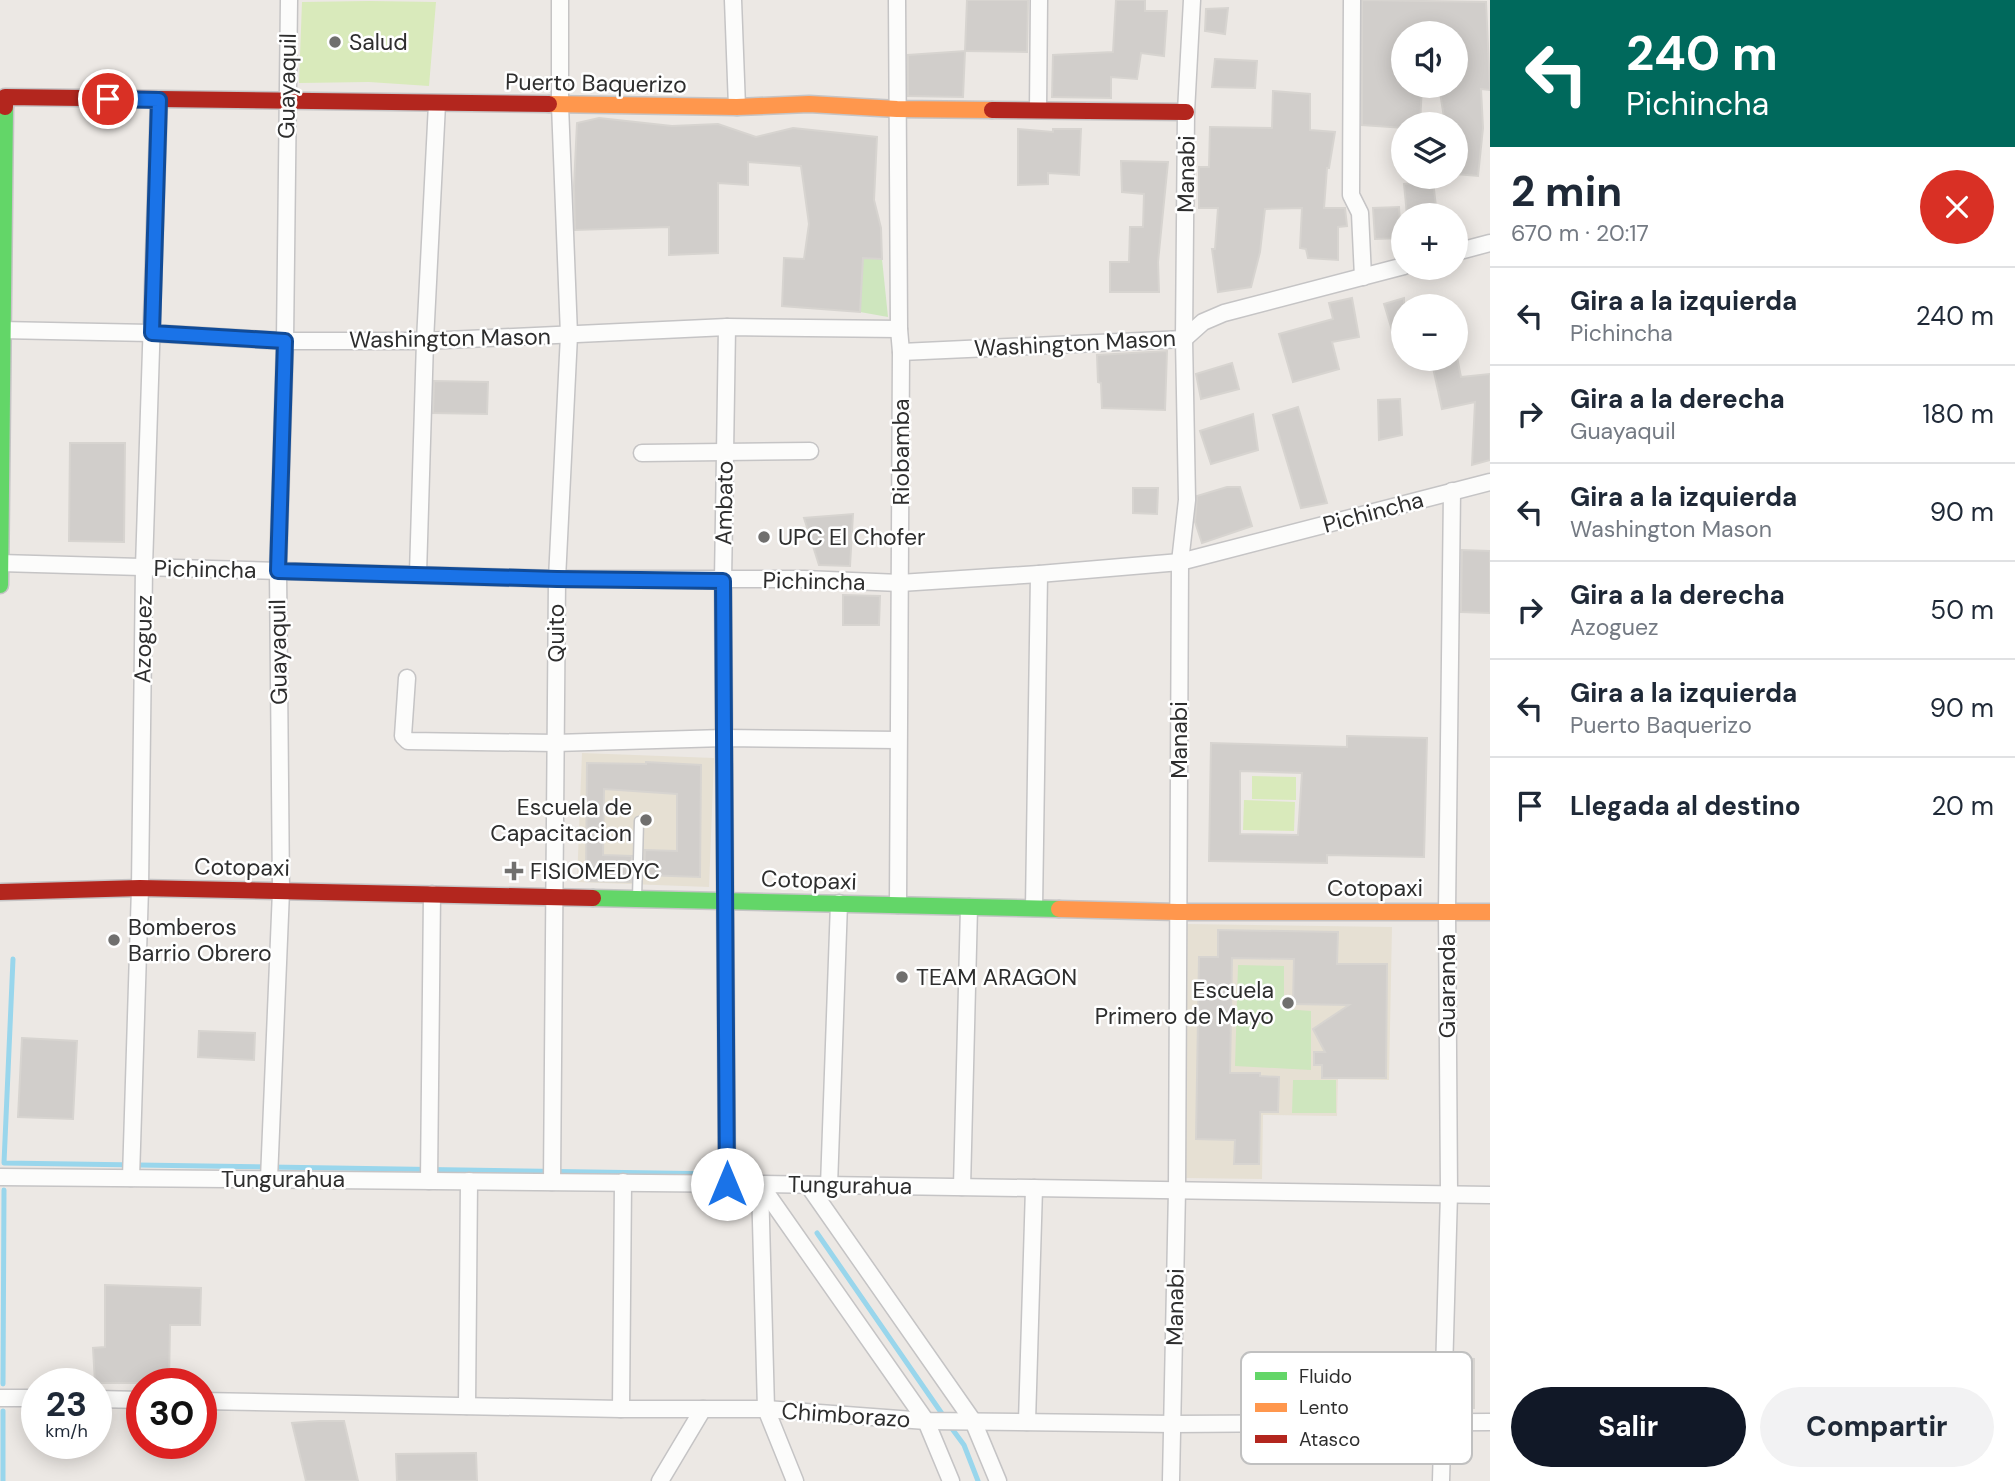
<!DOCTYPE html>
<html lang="es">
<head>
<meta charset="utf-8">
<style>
	body { margin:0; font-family:"DM Sans",sans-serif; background:#f2f2f3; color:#1f2937; height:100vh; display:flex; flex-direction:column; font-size:26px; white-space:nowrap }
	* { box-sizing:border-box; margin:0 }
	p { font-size:23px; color:#747a83 }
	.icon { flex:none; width:38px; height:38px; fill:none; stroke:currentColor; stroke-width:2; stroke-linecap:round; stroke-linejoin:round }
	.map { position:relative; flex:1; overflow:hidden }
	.side { display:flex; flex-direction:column; background:#fff; width:525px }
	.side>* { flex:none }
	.guide { background:#00695c; color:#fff; overflow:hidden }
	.controls { position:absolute; left:1391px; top:21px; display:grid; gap:14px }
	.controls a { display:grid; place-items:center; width:77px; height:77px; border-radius:50%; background:#fff; box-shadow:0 4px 18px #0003; font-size:35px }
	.speed { position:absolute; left:21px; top:1368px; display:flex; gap:14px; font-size:35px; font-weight:700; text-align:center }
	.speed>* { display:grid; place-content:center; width:91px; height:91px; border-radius:50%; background:#fff; box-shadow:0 4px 18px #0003; line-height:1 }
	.speed small { font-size:18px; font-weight:400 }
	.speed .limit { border:10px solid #d22; background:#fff; color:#111 }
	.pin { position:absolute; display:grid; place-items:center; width:60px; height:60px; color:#fff; margin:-30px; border:4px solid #fff; border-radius:50%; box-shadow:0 2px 7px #0007 }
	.me { position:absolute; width:77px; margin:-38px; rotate:0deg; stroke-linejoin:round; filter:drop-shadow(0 0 5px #0008) }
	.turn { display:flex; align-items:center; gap:24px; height:147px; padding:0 21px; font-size:32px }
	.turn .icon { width:91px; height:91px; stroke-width:2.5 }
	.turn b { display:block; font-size:49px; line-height:60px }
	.round { display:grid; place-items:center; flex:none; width:74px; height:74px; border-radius:37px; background:#f2f2f3 }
	.head { display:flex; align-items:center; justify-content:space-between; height:119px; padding:0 21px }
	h1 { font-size:42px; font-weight:700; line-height:52px }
	.cta { display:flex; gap:14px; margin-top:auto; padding:14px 21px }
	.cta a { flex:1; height:80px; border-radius:42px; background:#111827; color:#fff; font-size:28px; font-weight:700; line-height:80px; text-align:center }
	.cta a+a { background:#f2f2f3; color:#1f2937 }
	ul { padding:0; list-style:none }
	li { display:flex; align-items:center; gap:21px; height:98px; padding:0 21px; border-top:2px solid #e0e1e3 }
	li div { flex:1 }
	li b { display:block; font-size:26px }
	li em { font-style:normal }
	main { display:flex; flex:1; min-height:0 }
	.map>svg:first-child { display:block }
</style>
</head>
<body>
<main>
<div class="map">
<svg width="1490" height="1481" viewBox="0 0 1490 1481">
	<rect width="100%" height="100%" fill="#ece8e4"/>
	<!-- education -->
	<g fill="#e6e0d3">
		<polygon points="582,753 714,758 709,887 577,882"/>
		<polygon points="1187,924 1392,927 1389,1080 1338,1079 1337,1116 1263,1115 1262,1179 1184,1178"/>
	</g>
	<!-- green -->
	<g fill="#cee6be">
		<polygon points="862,258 882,259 888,317 860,312"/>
		<polygon points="1238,965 1284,966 1284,1009 1311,1011 1311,1070 1235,1066"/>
		<polygon points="1293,1080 1336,1080 1336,1113 1292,1113"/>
	</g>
	<!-- pitch -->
	<g fill="#d9eabb">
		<polygon points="369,1 436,2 429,86 369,82 299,83 302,2"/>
		<polygon points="1252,776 1296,777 1296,800 1252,799"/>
		<polygon points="1244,800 1295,802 1294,831 1243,830"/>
	</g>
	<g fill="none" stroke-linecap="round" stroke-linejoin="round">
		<!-- stream -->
		<g stroke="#99d6ec" stroke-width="5">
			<polyline points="13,959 4,1163 724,1174"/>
			<polyline points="817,1233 945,1418"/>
			<polyline points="3,1384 4,1190"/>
			<polyline points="950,1426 964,1445 978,1481"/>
			<polyline points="3,1481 3,1411"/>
		</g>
	</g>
	<!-- building -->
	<g fill="#d1cecb" stroke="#d7d4d0" stroke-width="2" fill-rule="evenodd">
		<polygon points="967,0 1028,0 1027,52 965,51"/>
		<polygon points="1116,0 1145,0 1145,11 1167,11 1164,56 1141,53 1137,79 1111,77 1111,98 1052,97 1053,55 1113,52"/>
		<polygon points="1362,0 1486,2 1490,90 1481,89 1483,128 1478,176 1456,174 1456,124 1445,124 1439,86 1456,86 1456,33 1404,33 1404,86 1422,86 1420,124 1404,124 1404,128 1362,125"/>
		<polygon points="1228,8 1225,34 1205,31 1206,9"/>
		<polygon points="965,51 963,97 908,96 908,55"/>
		<polygon points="1215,59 1257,61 1255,88 1212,87"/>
		<polygon points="1273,91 1310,94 1310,130 1335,132 1329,168 1327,168 1324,208 1345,208 1347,226 1338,227 1338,260 1308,258 1306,249 1300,248 1302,208 1265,209 1260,252 1251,287 1218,292 1212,249 1215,249 1218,208 1199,208 1199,167 1209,167 1210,127 1272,128"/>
		<polygon points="599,118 672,126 718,124 756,137 793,128 877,137 874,200 881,228 882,259 863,258 860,312 782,306 784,258 804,259 809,224 801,166 748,162 748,185 718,183 718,253 669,255 669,227 575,230 574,186 577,123"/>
		<polygon points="1018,129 1053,132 1053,129 1081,129 1079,175 1048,173 1048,184 1018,185"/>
		<polygon points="1121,161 1168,162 1158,262 1159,292 1110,292 1110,262 1129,262 1130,227 1143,227 1144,194 1122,192"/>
		<polygon points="1433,181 1437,215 1407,215 1404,184"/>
		<polygon points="1399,207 1401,238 1375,239 1373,208"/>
		<polygon points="1352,298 1359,337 1332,342 1339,369 1293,382 1279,334 1333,319 1329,303"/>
		<polygon points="1404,298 1404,327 1392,330 1384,304"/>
		<polygon points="1167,351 1165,410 1102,408 1101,383 1098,382 1097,355"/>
		<polygon points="1457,357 1461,377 1490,374 1490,460 1472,465 1475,402 1442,409 1432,363"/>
		<polygon points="1232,363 1239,389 1201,399 1196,374"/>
		<polygon points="434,381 488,382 487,414 433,413"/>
		<polygon points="1400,399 1402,435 1379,440 1378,400"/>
		<polygon points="1298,407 1327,503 1301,508 1273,415"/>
		<polygon points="1253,414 1258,450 1211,464 1200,431"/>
		<polygon points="70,443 125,443 124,542 69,541"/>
		<polygon points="1227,487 1240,487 1252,526 1202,543 1195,522 1197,496"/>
		<polygon points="1133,488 1158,488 1157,514 1133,513"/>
		<polygon points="853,514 850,566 819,565 804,518"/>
		<polygon points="1462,550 1490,551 1490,613 1461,612"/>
		<polygon points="843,595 880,596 879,625 843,625"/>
		<path d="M 1347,736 L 1427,738 L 1424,857 L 1327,855 L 1327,863 L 1209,861 L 1211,743 L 1347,747 ZM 1240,771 L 1302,773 L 1298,835 L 1240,834 Z"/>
		<polygon points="646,762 701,765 700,877 644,875 645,850 677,851 677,794 604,789 603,855 632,856 631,882 586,881 587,763 646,764"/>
		<polygon points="1218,930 1338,932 1337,964 1387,964 1386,1078 1322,1078 1322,1065 1314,1065 1314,1052 1325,1052 1313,1029 1349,1005 1293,1004 1294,959 1232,958 1230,1073 1260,1073 1260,1076 1279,1077 1278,1112 1260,1112 1259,1164 1234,1164 1235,1140 1196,1139 1199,957 1218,957"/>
		<polygon points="199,1031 255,1033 254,1060 198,1057"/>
		<polygon points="22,1038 77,1041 73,1119 18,1117"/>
		<polygon points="105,1285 201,1288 200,1325 170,1325 169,1383 95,1383 93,1348 105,1347"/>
		<polygon points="1455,1358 1474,1359 1474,1408 1454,1408"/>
		<polygon points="319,1421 344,1421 358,1481 306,1481 292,1423"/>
		<polygon points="476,1453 477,1481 397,1481 396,1454"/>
	</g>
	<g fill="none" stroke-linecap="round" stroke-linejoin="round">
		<defs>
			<polyline id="lane" points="637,898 639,821"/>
			<g id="street">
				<polyline points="733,0 737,107"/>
				<polyline points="897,0 899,329 901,352 898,905"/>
				<polyline points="1352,0 1351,195 1360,213 1363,277"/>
				<polyline points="1038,110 1039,0"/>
				<polyline points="1456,252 1490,243"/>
				<polyline points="727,327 723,581 727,1184"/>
				<polyline points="0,330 151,333 285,341 425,341 727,327 899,329"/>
				<polyline points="901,352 1184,339 1203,322 1224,313 1404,266"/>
				<polyline points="642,453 810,451"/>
				<polyline points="0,563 557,579 804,579 900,583 1039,574 1180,562 1490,482"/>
				<polyline points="418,574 425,341 437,104"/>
				<polyline points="407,678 403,736 408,741 555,743 724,738 898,740"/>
				<polyline points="1034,908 1039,574"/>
				<polyline points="0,1177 760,1184 1490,1195"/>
				<polyline points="131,1178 140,888 144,567 159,100"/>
				<polyline points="269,1179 281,891 278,571 285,341 289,0"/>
				<polyline points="429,1181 432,894"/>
				<polyline points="552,1182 557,579 569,335 560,105 560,0"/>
				<polyline points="760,1184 926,1421 951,1481"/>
				<polyline points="760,1184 766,1409 795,1481"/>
				<polyline points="808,1185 973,1421 998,1481"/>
				<polyline points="829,1186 839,903"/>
				<polyline points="962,1187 969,907"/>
				<polyline points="0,1398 37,1398"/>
				<polyline points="96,1399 142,1400"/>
				<polyline points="201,1401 621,1409 766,1409 926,1421 1173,1424 1490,1422"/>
				<polyline points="467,1406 469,1181"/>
				<polyline points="621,1409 623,1182"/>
				<polyline points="1027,1422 1034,1188"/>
				<polyline points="660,1481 703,1409"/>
				<polyline points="1171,1481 1177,1190 1180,562 1187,500 1184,339 1186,112 1192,0"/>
				<polyline points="1441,1481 1449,1193 1447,911 1452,491"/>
			</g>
			<g id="fast">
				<polyline points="0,585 5,107"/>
				<polyline points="593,898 1059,909"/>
			</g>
			<g id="slow">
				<polyline points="549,104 737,107 809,104 897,109 992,110"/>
				<polyline points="1059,909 1177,912 1490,912"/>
			</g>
			<g id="jam">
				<polyline points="5,107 5,97 549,104"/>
				<polyline points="992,110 1186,112"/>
				<polyline points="0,892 140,888 593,898"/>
			</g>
		</defs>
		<!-- lane casing -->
		<use href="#lane" stroke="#c5c4c5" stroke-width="11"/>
		<!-- street casing -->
		<use href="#street" stroke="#c5c4c5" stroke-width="19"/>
		<!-- fast casing -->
		<use href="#fast" stroke="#c5c4c5" stroke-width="19"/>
		<!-- slow casing -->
		<use href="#slow" stroke="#c5c4c5" stroke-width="19"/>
		<!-- jam casing -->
		<use href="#jam" stroke="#c5c4c5" stroke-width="19"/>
		<!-- lane -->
		<use href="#lane" stroke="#fcfcfb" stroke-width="8"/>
		<!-- street -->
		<use href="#street" stroke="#fcfcfb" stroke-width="16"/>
		<!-- fast -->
		<use href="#fast" stroke="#63d668" stroke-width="16"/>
		<!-- slow -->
		<use href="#slow" stroke="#ff974d" stroke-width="16"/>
		<!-- jam -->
		<use href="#jam" stroke="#b3261e" stroke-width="16"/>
	</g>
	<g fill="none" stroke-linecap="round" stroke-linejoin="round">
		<defs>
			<polyline id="route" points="108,99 159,100 152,333 285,341 278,571 557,579 723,581 727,1184"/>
		</defs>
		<!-- route casing -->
		<use href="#route" stroke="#114b97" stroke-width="18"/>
		<!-- route -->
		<use href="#route" stroke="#1a73e8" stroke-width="12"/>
	</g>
	<!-- markers -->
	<g fill="#706f6e" stroke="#fff" stroke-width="2.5">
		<circle cx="335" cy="42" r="7"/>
		<circle cx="764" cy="537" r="7"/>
		<circle cx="646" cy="820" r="7"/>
		<path d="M510.5 860.5h7v7h7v7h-7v7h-7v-7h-7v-7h7z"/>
		<circle cx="114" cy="940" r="7"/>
		<circle cx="902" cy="977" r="7"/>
		<circle cx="1288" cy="1003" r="7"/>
	</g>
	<g text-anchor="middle" stroke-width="5" stroke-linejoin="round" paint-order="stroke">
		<!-- poi labels -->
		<g font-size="23" fill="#2e2e2e" stroke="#fff" text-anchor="start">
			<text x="349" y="50">Salud</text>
			<text x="778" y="545">UPC El Chofer</text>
			<text x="632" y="815" text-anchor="end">Escuela de<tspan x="632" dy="26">Capacitacion</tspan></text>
			<text x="530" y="879">FISIOMEDYC</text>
			<text x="128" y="935">Bomberos<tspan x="128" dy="26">Barrio Obrero</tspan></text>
			<text x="916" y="985">TEAM ARAGON</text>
			<text x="1274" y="998" text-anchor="end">Escuela<tspan x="1274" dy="26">Primero de Mayo</tspan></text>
		</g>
		<!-- street labels -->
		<g font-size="23" fill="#2e2e2e" stroke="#fff">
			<text transform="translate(596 83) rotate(1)" y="8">Puerto Baquerizo</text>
			<text transform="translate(287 86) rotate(-89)" y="8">Guayaquil</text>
			<text transform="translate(1186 174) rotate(-89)" y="8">Manabi</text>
			<text transform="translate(450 338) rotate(-1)" y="8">Washington Mason</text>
			<text transform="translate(1075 343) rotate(-3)" y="8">Washington Mason</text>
			<text transform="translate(901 452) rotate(-90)" y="8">Riobamba</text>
			<text transform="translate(724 503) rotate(-89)" y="8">Ambato</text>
			<text transform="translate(1373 512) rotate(-15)" y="8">Pichincha</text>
			<text transform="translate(205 569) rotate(1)" y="8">Pichincha</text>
			<text transform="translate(814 581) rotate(1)" y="8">Pichincha</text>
			<text transform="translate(556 633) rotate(-90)" y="8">Quito</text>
			<text transform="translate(143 639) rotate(-89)" y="8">Azoguez</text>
			<text transform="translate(278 652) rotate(-91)" y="8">Guayaquil</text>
			<text transform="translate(1179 740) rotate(-90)" y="8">Manabi</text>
			<text transform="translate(242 867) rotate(1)" y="8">Cotopaxi</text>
			<text transform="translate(809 880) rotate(2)" y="8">Cotopaxi</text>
			<text x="1375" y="896">Cotopaxi</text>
			<text transform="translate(1447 986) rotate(-90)" y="8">Guaranda</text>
			<text x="283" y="1187">Tungurahua</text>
			<text transform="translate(850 1185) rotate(1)" y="8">Tungurahua</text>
			<text transform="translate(1175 1307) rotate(-89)" y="8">Manabi</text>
			<text transform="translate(846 1415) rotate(4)" y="8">Chimborazo</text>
		</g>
	</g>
	<!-- legend -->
	<rect x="1241" y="1352" width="231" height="112" rx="10" fill="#fff" stroke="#c0c0c0" stroke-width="2"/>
	<rect x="1255" y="1372" width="32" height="8" fill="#63d668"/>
	<rect x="1255" y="1403" width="32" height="9" fill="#ff974d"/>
	<rect x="1255" y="1435" width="32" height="8" fill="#b3261e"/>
	<g font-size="19" fill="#2e2e2e">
		<text x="1299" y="1383">Fluido</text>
		<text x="1299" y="1414">Lento</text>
		<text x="1299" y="1446">Atasco</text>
	</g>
</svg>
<div class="controls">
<a><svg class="icon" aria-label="sound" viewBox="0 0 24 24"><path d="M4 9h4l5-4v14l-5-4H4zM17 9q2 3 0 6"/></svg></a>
<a><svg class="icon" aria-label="layers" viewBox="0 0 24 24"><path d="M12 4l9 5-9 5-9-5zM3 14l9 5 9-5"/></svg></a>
<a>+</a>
<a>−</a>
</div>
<div class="speed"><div>23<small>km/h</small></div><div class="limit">30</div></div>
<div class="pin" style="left:108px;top:99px;background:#d93025"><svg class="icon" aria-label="arrive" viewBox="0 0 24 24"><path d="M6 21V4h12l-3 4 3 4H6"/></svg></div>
<svg class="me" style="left:727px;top:1184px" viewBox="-20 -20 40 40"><circle r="19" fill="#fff"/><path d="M0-13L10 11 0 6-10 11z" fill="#1a73e8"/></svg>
</div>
<section class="side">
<div class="guide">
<div class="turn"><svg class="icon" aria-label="left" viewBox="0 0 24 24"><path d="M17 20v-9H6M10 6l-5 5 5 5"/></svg><div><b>240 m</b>Pichincha</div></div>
</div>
<div class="head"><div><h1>2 min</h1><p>670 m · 20:17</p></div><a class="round" style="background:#d93025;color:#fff"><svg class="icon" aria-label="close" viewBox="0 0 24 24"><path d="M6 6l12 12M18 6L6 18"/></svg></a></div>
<ul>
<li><svg class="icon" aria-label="left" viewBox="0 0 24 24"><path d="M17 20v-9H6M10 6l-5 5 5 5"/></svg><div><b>Gira a la izquierda</b><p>Pichincha</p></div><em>240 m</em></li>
<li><svg class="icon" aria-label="right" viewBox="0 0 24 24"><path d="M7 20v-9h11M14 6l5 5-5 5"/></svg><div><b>Gira a la derecha</b><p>Guayaquil</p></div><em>180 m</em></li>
<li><svg class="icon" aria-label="left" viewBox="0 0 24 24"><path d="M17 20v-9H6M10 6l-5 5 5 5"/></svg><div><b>Gira a la izquierda</b><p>Washington Mason</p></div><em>90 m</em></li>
<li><svg class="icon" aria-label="right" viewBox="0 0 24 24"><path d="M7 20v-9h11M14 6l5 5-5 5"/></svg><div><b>Gira a la derecha</b><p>Azoguez</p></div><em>50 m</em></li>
<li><svg class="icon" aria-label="left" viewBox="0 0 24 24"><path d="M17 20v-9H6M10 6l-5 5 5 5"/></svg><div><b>Gira a la izquierda</b><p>Puerto Baquerizo</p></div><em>90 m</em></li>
<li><svg class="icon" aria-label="arrive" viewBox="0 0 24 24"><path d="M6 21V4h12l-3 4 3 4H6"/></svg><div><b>Llegada al destino</b></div><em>20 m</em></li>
</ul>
<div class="cta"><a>Salir</a><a>Compartir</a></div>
</section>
</main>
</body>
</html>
